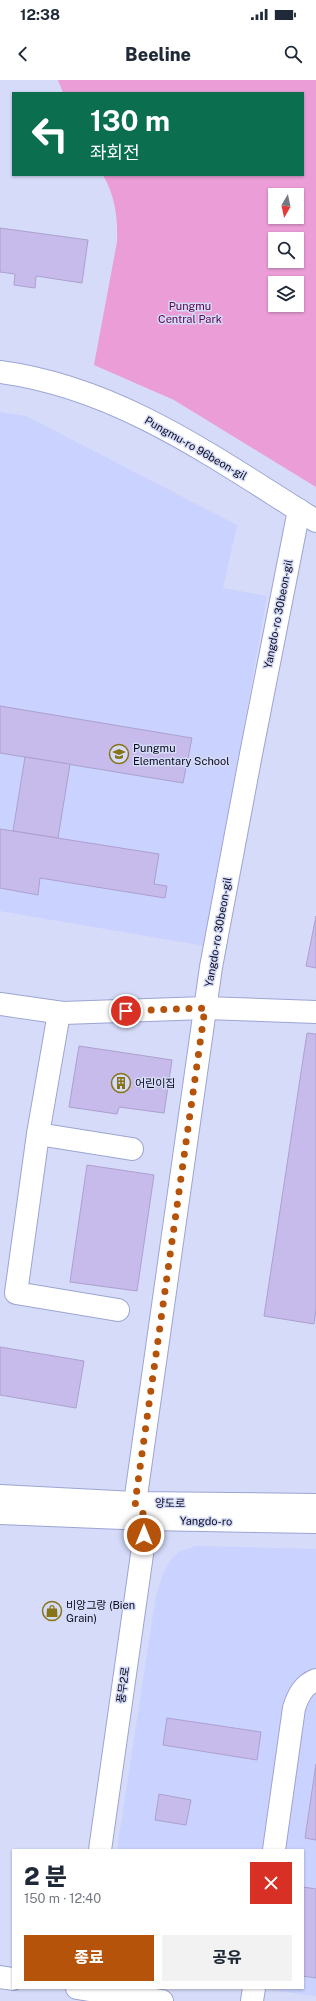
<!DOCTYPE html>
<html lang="ko">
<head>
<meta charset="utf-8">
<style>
	body { margin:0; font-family:"Public Sans","Noto Sans KR",sans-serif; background:#f2f2f3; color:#1f2937; height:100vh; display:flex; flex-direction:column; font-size:15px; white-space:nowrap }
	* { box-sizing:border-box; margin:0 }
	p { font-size:13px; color:#747a83 }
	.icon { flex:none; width:22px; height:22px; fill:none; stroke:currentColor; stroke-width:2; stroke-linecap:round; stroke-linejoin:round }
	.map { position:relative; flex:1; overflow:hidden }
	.details { position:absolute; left:12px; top:1769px; width:292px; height:140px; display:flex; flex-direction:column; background:#fff; border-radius:0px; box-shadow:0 1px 3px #0004 }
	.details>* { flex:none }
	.guide { position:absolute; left:12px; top:12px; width:292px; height:84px; border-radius:0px; box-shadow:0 1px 3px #0004; background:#0b6e4f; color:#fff; overflow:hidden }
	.needle { width:26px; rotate:189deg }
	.tools { position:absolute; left:268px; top:108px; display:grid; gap:8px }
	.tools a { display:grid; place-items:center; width:36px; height:36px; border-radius:0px; background:#fff; box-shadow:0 1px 3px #0004; font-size:20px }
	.pin { position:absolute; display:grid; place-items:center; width:34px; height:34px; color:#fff; margin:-17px; border:2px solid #fff; border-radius:50%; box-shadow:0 1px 4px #0007 }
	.me { position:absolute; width:44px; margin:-22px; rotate:0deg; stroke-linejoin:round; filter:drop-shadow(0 0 3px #0008) }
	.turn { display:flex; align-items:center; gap:14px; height:84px; padding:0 12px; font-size:18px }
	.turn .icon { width:52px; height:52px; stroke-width:2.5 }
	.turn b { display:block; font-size:28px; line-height:34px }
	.round { display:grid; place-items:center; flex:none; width:42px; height:42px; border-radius:0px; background:#f2f2f3 }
	.overview { display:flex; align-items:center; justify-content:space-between; height:68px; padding:0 12px }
	h1 { font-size:24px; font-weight:800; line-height:30px }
	.primary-button { display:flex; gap:8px; margin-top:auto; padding:8px 12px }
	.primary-button a { flex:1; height:46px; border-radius:0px; background:#b45309; color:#fff; font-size:16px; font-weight:800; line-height:46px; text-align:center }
	.primary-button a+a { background:#f2f2f3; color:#1f2937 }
	.status { display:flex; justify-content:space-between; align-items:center; height:28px; padding:0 20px; background:#fff; direction:ltr }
	.status svg { height:11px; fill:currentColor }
	header { display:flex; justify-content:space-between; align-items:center; height:52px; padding:0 12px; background:#fff; font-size:18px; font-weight:800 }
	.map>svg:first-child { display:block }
</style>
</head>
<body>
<div class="status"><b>12:38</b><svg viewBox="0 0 49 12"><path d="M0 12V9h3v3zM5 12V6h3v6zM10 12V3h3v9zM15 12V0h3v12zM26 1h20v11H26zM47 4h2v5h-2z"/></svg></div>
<header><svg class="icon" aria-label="back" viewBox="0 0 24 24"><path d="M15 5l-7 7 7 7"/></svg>Beeline<svg class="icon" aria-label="search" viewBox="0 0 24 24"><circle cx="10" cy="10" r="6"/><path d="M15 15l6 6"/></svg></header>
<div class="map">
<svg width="316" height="1921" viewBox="0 0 316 1921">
	<rect width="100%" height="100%" fill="#d5dbf8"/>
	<!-- built -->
	<g fill="#cad2ff">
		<polygon points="0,332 26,336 237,445 223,508 267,516 205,866 0,831"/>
		<polygon points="196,1466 316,1469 316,1916 257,1908 303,1908 303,1770 117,1770 156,1515 163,1494 172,1478 181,1471"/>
	</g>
	<!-- green -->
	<path fill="#ea9dd6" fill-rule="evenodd" d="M 58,0 L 316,0 L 316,407 L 174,320 L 94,285 L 117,162 C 118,137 115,116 103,95 L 303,95 L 303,13 L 63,13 ZM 275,115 L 297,115 L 297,137 L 275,137 ZM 275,159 L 297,159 L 297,181 L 275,181 ZM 275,203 L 297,203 L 297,225 L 275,225 Z"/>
	<!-- building -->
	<g fill="#c7bbeb" stroke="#aca0cf">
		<polygon points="0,148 88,160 82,203 36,196 35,208 14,205 15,194 0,192"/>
		<polygon points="0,626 192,658 183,703 0,673"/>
		<polygon points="25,677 70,684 58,758 13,751"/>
		<polygon points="0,749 159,774 154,804 167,806 165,818 40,798 38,815 0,808"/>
		<polygon points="316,836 316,888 306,886"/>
		<polygon points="307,953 316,954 316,1229 314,1244 264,1236"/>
		<polygon points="79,966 172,980 164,1033 119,1027 117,1034 69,1027"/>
		<polygon points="87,1085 154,1095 137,1211 70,1202"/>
		<polygon points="0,1267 84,1281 76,1328 0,1315"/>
		<polygon points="167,1638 261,1652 257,1680 163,1665"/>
		<polygon points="316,1684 316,1760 305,1758"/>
		<polygon points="159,1714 191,1720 186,1745 155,1740"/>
		<polygon points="303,1807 316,1809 316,1898 303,1896"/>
	</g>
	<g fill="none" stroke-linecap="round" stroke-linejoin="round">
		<defs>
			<g id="minor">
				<path d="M 0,292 C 120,308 216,379 316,441"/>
				<polyline points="0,924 63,933 205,928 316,932"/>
				<polyline points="59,933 38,1054 16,1213 118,1230"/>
				<polyline points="38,1054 132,1069"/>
				<polyline points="0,1416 135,1423 316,1425"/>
				<polyline points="0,1433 147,1439 316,1442"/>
				<polyline points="100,1770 147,1439 135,1423 211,887 251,674 299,430"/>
				<path d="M 274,1770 L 294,1628 C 298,1616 303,1605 316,1600"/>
				<polyline points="0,1897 13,1899"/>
				<polyline points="77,1908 162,1921"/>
				<polyline points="252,1921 254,1908"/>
			</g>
		</defs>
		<!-- minor casing -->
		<use href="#minor" stroke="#9ca5d3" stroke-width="24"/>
		<!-- minor -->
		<use href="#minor" stroke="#fff" stroke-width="22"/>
	</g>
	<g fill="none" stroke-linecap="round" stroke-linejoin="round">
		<!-- route -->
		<polyline stroke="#b45309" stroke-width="7" stroke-dasharray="0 12.6" points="126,931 205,928 135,1423 147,1439 144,1455"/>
	</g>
	<!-- icons -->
	<defs>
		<symbol id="school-ring" viewBox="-11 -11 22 22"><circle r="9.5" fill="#d5dbf8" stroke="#877416" stroke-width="1.5"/><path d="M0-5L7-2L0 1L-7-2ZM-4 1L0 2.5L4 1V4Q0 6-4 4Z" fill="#877416"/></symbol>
		<symbol id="building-ring" viewBox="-11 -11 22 22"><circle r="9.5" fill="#d5dbf8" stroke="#877416" stroke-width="1.5"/><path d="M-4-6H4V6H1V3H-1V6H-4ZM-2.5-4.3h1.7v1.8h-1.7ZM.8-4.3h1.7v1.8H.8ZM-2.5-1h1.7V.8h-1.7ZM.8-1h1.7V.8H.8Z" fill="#877416"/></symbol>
		<symbol id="shop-ring" viewBox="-11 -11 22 22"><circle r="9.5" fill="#d5dbf8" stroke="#877416" stroke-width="1.5"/><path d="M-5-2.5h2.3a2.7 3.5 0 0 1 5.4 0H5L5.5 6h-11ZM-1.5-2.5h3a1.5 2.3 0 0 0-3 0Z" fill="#877416"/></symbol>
	</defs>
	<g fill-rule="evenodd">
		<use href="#school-ring" x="108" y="663" width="22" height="22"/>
		<use href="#building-ring" x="110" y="992" width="22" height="22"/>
		<use href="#shop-ring" x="41" y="1520" width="22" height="22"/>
	</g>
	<g text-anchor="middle" stroke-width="3" stroke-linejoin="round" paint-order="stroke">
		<!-- park labels -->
		<g font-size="11" fill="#5b064d" stroke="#d5dbf8">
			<text x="190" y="230">Pungmu<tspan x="190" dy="13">Central Park</tspan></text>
		</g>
		<!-- street labels -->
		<g font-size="11" fill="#090b1b" stroke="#d5dbf8">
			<text transform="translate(196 368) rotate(30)" y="4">Pungmu-ro 96beon-gil</text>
			<text transform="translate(278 534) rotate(-79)" y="4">Yangdo-ro 30beon-gil</text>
			<text transform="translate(218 852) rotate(-80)" y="4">Yangdo-ro 30beon-gil</text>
			<text transform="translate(170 1423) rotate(1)" y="4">양도로</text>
			<text transform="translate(206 1441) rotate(1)" y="4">Yangdo-ro</text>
			<text transform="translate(123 1605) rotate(-82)" y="4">풍무2로</text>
		</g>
		<!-- poi labels -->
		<g font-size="11" fill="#090b1b" stroke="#d5dbf8" text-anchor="start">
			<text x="133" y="672">Pungmu<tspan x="133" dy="13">Elementary School</tspan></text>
			<text x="135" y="1007">어린이집</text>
			<text x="66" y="1529">비앙그랑 (Bien<tspan x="66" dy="13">Grain)</tspan></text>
		</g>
	</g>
</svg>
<div class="tools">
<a><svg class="needle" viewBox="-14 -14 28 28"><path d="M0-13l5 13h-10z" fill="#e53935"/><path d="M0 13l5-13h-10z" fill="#747a83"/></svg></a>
<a><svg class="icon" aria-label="search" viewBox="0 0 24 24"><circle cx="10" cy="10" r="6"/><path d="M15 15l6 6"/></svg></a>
<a><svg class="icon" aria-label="layers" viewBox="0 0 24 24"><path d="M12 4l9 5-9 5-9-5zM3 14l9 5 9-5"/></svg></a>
</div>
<div class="pin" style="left:126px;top:931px;background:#d93025"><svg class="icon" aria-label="arrive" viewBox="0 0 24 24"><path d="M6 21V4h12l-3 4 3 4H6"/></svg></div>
<svg class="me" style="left:144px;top:1455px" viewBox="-20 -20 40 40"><circle r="17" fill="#b45309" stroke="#fff" stroke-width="3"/><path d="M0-11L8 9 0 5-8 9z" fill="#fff"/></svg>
<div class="guide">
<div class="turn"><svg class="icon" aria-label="left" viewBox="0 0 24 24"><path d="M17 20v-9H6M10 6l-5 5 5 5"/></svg><div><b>130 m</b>좌회전</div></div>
</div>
<section class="details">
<div class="overview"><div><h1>2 분</h1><p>150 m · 12:40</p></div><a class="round" style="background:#d93025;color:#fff"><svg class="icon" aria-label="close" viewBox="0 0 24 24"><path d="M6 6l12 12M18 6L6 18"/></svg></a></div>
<div class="primary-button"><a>종료</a><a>공유</a></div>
</section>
</div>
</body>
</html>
